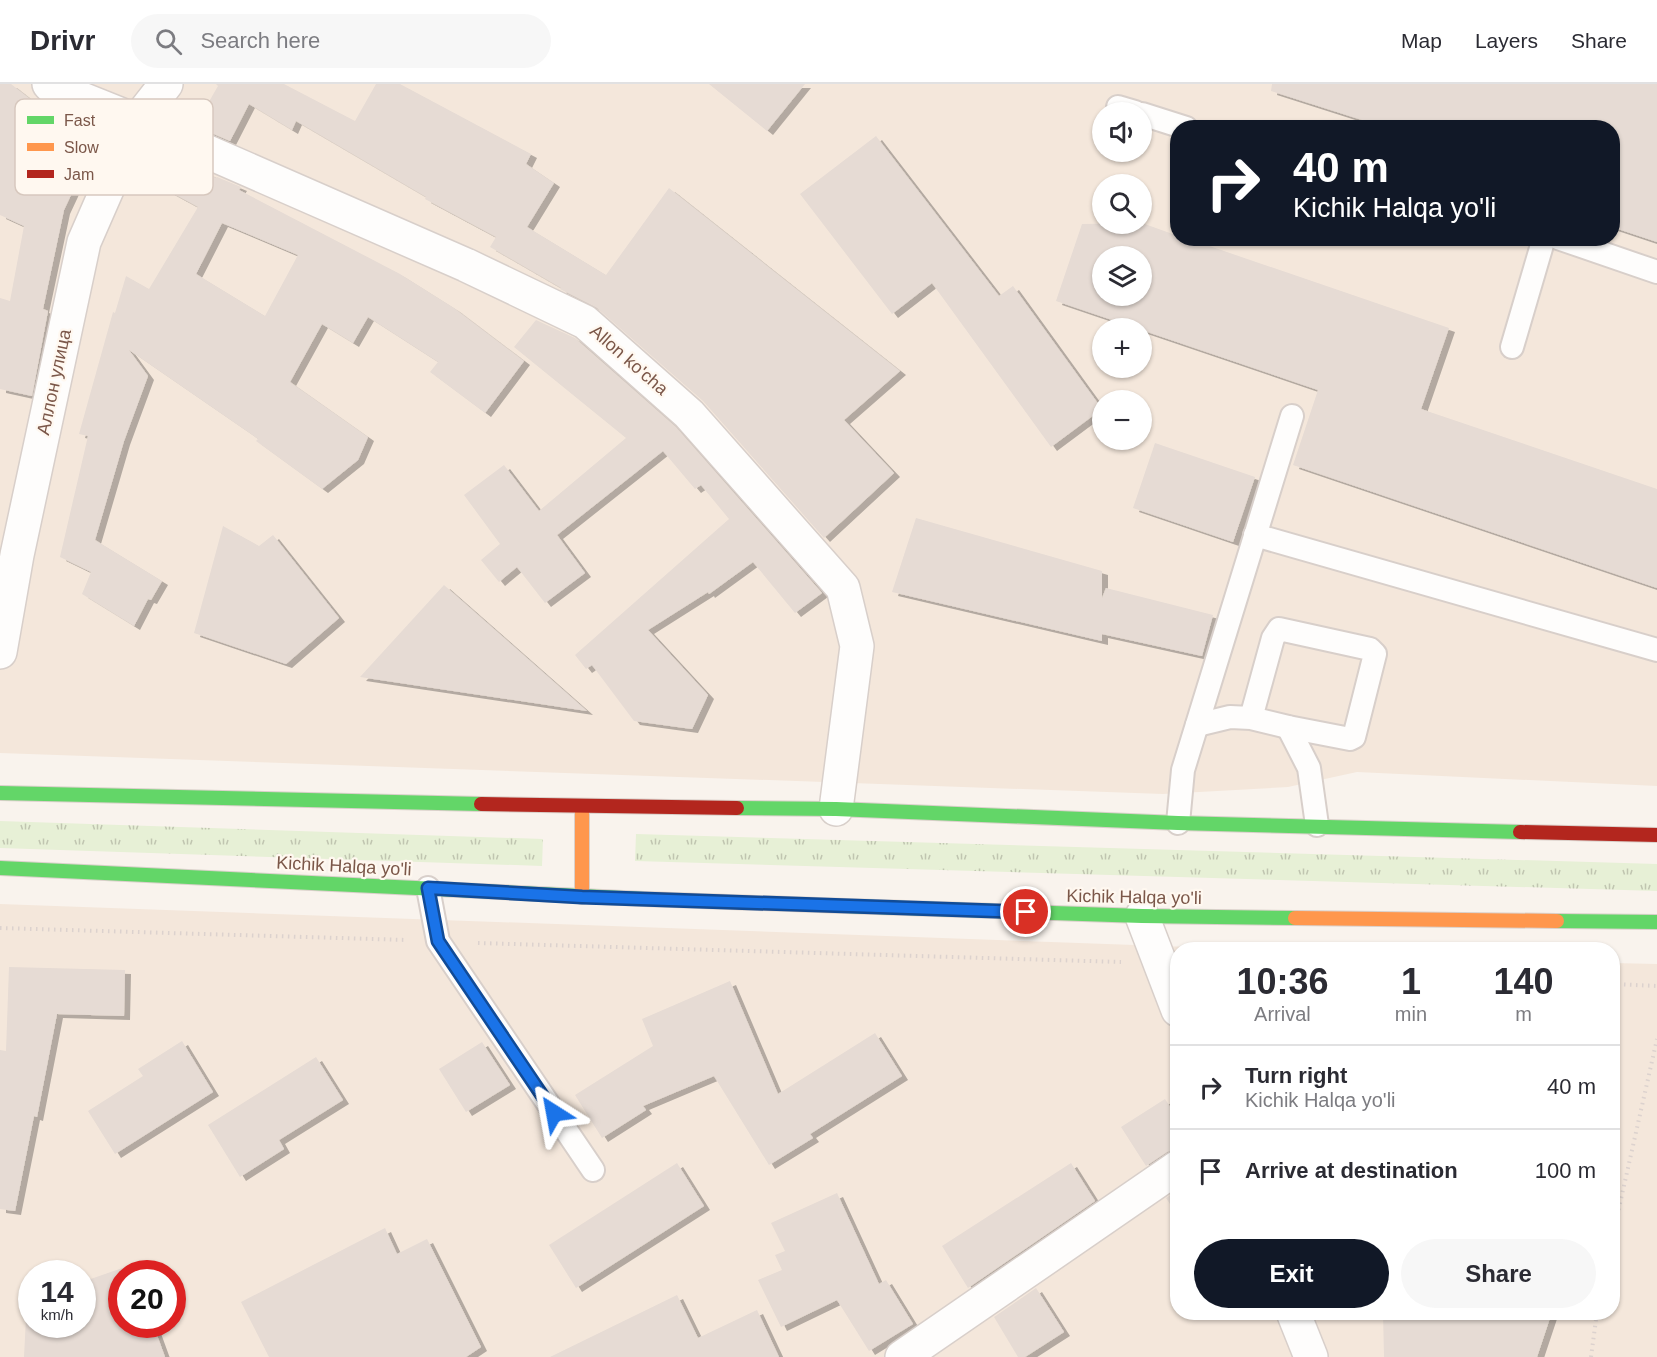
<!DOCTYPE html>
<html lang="en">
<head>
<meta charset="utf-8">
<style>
	body { margin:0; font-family:Helvetica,sans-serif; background:#f7f7f7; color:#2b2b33; height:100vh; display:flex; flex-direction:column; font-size:22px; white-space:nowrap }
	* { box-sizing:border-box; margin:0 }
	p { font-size:20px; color:#7c7c81 }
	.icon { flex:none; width:33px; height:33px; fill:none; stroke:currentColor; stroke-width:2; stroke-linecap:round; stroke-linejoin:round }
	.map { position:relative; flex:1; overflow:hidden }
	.sheet { position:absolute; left:1170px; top:858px; width:450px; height:378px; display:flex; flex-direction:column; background:#fff; border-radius:24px; box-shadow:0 2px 4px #0004 }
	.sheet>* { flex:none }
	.hud { position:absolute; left:1170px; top:36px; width:450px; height:126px; border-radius:24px; box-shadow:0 2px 4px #0004; background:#111827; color:#fff; overflow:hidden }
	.fabs { position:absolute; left:1092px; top:18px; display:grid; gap:12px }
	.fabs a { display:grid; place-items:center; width:60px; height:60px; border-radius:50%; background:#fff; box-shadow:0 2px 4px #0004; font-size:30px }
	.speed { position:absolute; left:18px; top:1176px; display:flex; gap:12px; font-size:30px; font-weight:700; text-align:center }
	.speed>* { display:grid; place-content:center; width:78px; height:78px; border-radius:50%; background:#fff; box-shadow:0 2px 4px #0004; line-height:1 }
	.speed small { font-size:15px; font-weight:400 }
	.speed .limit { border:9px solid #d22; background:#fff; color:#111 }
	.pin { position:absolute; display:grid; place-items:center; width:51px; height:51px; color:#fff; margin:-26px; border:3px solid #fff; border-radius:50%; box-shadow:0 2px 6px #0007 }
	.me { position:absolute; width:66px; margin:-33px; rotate:326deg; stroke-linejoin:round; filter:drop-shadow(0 0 4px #0008) }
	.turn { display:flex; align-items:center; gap:21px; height:126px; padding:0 24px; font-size:27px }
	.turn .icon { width:78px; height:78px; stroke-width:2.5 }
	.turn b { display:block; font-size:42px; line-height:51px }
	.eta { display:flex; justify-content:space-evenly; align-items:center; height:102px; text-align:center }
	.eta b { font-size:36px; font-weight:700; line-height:42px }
	.primary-button { display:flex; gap:12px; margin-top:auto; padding:12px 24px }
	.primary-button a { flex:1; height:69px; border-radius:36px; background:#111827; color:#fff; font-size:24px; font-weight:700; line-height:69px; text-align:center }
	.primary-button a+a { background:#f7f7f7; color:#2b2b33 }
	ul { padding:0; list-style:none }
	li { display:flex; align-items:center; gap:18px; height:84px; padding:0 24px; border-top:2px solid #e1e1e2 }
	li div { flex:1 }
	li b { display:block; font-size:22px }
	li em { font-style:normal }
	header { display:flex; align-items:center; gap:36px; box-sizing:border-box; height:84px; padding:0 30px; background:#fff; border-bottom:2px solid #e1e1e2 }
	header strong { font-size:28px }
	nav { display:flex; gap:33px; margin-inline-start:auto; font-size:21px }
	.search { width:420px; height:54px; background:#f7f7f7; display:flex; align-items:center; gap:15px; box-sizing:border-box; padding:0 21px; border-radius:33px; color:#7c7c81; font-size:22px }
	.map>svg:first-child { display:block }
</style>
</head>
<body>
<header>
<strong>Drivr</strong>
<div class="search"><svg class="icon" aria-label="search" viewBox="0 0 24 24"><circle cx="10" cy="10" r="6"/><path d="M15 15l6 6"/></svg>Search here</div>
<nav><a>Map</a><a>Layers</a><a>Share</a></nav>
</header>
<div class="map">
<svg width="1657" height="1273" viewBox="0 0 1657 1273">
	<defs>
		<pattern id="grass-tufts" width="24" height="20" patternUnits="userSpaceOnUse" patternTransform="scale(1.5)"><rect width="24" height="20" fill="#e7f0d6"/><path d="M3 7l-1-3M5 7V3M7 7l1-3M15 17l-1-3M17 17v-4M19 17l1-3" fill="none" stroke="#c0c5b0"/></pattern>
		<filter id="shadow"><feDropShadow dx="6" dy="4" stdDeviation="0" flood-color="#0004"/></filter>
	</defs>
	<rect width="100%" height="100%" fill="#f9f3ed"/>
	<!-- residential -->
	<g fill="#f4e7db" fill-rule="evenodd">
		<path d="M 0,0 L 1657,0 L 1657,702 L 1357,688 L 1288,703 L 1163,710 L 0,669 ZM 1102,28 L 1142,28 L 1142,68 L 1102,68 ZM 1178,44 L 1612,44 L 1612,154 L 1178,154 ZM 1102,100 L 1142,100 L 1142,140 L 1102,140 ZM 1102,172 L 1142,172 L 1142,212 L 1102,212 ZM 1102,244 L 1142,244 L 1142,284 L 1102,284 ZM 1102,316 L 1142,316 L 1142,356 L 1102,356 Z"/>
		<path d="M 0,820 L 1246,865 L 1178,866 L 1178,1228 L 1612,1228 L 1613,879 L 1657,880 L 1657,1273 L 0,1273 ZM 32,1190 L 82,1190 L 82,1240 L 32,1240 ZM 122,1190 L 172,1190 L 172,1240 L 122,1240 Z"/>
	</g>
	<!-- grass -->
	<g fill="url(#grass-tufts)">
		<polygon points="0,737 543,755 542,782 0,764"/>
		<polygon points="636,750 1657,780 1657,807 635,777"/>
	</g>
	<!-- building -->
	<g fill="#e6dbd4" fill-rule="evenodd" filter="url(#shadow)">
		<polygon points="0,0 11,0 93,64 64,126 43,225 48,227 32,312 0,305 0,214 10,217 24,142 0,131"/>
		<polygon points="216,0 284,0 355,37 376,0 400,0 531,70 526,80 554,99 527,143 606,191 669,104 900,287 844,336 894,389 824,454 703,317 597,224 560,205 561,204 490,163 496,153 425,115 426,113 296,37 292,46 249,20 230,57 195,42 218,2"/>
		<polygon points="709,0 805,0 767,47"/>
		<polygon points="1272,0 1657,0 1657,158 1612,143 1612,44 1387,44 1271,7"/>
		<polygon points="876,52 999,212 1013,202 1102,325 1051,363 932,199 892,230 800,110"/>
		<path d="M 178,75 L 213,91 L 212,92 L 216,94 L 217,93 L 241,103 L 239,106 L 400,190 L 454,224 L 524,277 L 485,329 L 430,288 L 438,278 L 368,233 L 353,259 L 322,240 L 290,298 L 368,353 L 358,376 L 322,405 L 256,357 L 258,355 L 129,266 L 148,292 L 124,357 L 95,456 L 162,497 L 151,516 L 148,515 L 134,542 L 82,510 L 91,488 L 60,473 L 88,352 L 79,350 L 113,228 L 115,229 L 126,192 L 149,205 L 198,123 L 163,104 ZM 222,139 L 298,171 L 265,232 L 196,190 Z"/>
		<path d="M 1142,139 L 1178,152 L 1178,154 L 1186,154 L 1449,244 L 1421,325 L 1657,405 L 1657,504 L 1293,381 L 1318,306 L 1056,217 L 1082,140 ZM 1102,172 L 1142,172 L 1142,212 L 1102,212 Z"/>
		<polygon points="536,236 575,254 676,343 822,509 795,529 753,478 709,510 708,508 648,546 708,611 692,645 634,637 592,581 586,585 575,571 729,435 701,401 695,405 663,367 557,451 585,489 545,519 517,483 499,498 481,476 500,460 464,411 504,381 539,427 626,354 514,263"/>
		<polygon points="1155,359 1255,393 1233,458 1133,424"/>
		<polygon points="916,434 1102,487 1102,514 1106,504 1213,531 1202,572 1102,550 1102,557 892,508"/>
		<polygon points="223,442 259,462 273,451 339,534 286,580 194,549"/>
		<polygon points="444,501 502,552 587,627 360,593"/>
		<polygon points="9,883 125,886 124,932 57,930 37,1033 34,1032 15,1127 0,1125 0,966 6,967"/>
		<polygon points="730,897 778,1010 875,949 902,992 810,1050 813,1054 769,1081 714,992 643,1022 646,1026 602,1054 575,1011 653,962 642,935"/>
		<polygon points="182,957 213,1008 115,1070 88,1027 143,992 138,985"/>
		<polygon points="482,958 510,1001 466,1028 439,985"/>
		<polygon points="316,973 343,1016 279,1056 284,1065 240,1093 208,1041"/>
		<polygon points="1165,1015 1178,1035 1178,1064 1167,1068 1146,1082 1121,1043"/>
		<polygon points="677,1079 704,1122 576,1204 549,1161"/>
		<polygon points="1071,1079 1095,1117 968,1204 942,1162"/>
		<polygon points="1178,1106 1178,1132 1166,1114"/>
		<polygon points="837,1109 879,1200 886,1196 913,1240 869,1267 837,1216 781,1243 758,1196 782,1186 775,1171 785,1167 771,1139"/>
		<polygon points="385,1144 397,1170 427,1155 481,1263 466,1273 269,1273 241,1218"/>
		<polygon points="131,1181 135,1190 122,1190 122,1240 153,1240 165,1273 24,1273 27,1214 32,1213 32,1240 82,1240 82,1198"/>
		<polygon points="1036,1204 1064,1248 1025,1273 1018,1273 994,1233"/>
		<polygon points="677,1211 698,1254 757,1226 779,1273 550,1273"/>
		<polygon points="1383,1228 1552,1228 1537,1273 1384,1273"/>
	</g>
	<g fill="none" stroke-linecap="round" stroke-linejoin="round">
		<defs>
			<g id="lane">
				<polyline points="1118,23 1135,28"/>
				<polyline points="1142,30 1186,44"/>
				<polyline points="1558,154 1657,188"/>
				<polyline points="1512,263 1544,154"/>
				<polyline points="1255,451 1657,566"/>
				<polyline points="1197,641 1230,633 1251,634 1288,643 1350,655 1354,653 1375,570 1370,565 1279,545 1273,554 1251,634"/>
				<polyline points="1288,643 1309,684 1317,741"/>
				<polyline points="1178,739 1183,686 1292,332"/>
				<polyline points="428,804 438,857 593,1086"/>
			</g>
			<g id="street">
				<polyline points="49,0 52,3 137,37 466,181 585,238 689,330 843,504 857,562 836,725"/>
				<polyline points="0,568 17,471 84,158 137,37 166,0"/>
				<polyline points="1142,832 1178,926"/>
				<polyline points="1293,1228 1311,1273"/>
				<polyline points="902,1273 1178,1083"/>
			</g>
			<g id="fast">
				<polyline points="0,709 481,720"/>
				<polyline points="737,724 836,725 1178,739 1520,748"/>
				<polyline points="0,784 644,815"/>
				<polyline points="846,822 1142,832 1295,834"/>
				<polyline points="1557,837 1657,838"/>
			</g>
			<g id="slow">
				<polyline points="582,722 582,813"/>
				<polyline points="644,815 846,822"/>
				<polyline points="1295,834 1557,837"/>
			</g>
			<g id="jam">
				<polyline points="481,720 737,724"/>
				<polyline points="1520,748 1657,751"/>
			</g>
		</defs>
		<!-- lane casing -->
		<use href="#lane" stroke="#d8cfca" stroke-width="26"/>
		<!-- street casing -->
		<use href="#street" stroke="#d8cfca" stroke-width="36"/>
		<!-- fast casing -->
		<use href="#fast" stroke="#dad0ca" stroke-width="16"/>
		<!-- slow casing -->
		<use href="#slow" stroke="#dad0ca" stroke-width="16"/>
		<!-- jam casing -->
		<use href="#jam" stroke="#dad0ca" stroke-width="16"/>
		<!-- path -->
		<g stroke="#dcd2ce" stroke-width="4" stroke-dasharray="1.5 4.5" stroke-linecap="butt">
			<polyline points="0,844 407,856"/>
			<polyline points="478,859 1121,878"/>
			<polyline points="1612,900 1657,902"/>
			<polyline points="1612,1155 1657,955"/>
			<polyline points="1591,1273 1597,1228"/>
		</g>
		<!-- lane -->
		<use href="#lane" stroke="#fefdfc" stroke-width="22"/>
		<!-- street -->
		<use href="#street" stroke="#fefdfc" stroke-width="33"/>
		<!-- fast -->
		<use href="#fast" stroke="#63d668" stroke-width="14"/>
		<!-- slow -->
		<use href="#slow" stroke="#ff974d" stroke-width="14"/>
		<!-- jam -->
		<use href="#jam" stroke="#b3261e" stroke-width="14"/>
	</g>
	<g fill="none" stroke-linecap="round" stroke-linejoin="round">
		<defs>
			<polyline id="route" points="554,1029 438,857 428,804 582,813 1026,828"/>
		</defs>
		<!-- route casing -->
		<use href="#route" stroke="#114b97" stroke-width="15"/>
		<!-- route -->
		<use href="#route" stroke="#1a73e8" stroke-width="10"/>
	</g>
	<g text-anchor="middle" stroke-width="4.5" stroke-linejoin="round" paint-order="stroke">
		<!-- street labels -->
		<g font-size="18" fill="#7b5749" stroke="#fff8f0">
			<text transform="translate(629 276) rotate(41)" y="6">Allon ko'cha</text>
			<text transform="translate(54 298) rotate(-78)" y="6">Аллон улица</text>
			<text transform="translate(344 782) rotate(3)" y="6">Kichik Halqa yo'li</text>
			<text transform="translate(1134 813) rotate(1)" y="6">Kichik Halqa yo'li</text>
		</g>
	</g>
	<!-- legend -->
	<rect x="15" y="15" width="198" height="96" rx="9" fill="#fff8f0" stroke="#d7c8be" stroke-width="1.5"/>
	<rect x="27" y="32" width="27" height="8" fill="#63d668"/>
	<rect x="27" y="59" width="27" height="8" fill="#ff974d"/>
	<rect x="27" y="86" width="27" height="8" fill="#b3261e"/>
	<g font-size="16" fill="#7b5749">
		<text x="64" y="42">Fast</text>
		<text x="64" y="69">Slow</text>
		<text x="64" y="96">Jam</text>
	</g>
</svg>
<div class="fabs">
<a><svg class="icon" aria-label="sound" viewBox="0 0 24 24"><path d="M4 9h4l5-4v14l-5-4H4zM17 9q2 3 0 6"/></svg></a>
<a><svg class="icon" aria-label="search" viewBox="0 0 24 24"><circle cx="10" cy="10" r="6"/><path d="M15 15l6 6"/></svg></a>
<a><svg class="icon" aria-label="layers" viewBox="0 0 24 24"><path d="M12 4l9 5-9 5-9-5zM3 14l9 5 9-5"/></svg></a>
<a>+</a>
<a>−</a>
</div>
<div class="speed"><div>14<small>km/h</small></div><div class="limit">20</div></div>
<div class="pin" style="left:1026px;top:828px;background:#d93025"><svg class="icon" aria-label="arrive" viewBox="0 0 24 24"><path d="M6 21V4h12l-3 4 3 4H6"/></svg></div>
<svg class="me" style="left:554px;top:1029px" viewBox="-20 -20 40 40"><path d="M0-17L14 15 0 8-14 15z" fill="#1a73e8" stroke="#fff" stroke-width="4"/></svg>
<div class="hud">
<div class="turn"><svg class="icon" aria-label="right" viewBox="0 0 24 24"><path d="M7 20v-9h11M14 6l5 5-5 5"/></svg><div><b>40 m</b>Kichik Halqa yo'li</div></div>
</div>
<section class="sheet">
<div class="eta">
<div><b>10:36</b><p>Arrival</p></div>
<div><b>1</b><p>min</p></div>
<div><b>140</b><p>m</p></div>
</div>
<ul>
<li><svg class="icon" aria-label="right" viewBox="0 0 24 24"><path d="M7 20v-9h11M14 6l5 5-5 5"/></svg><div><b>Turn right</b><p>Kichik Halqa yo'li</p></div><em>40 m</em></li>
<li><svg class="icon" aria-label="arrive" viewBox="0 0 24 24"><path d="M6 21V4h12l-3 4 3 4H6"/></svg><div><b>Arrive at destination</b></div><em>100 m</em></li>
</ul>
<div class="primary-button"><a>Exit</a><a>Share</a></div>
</section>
</div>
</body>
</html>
